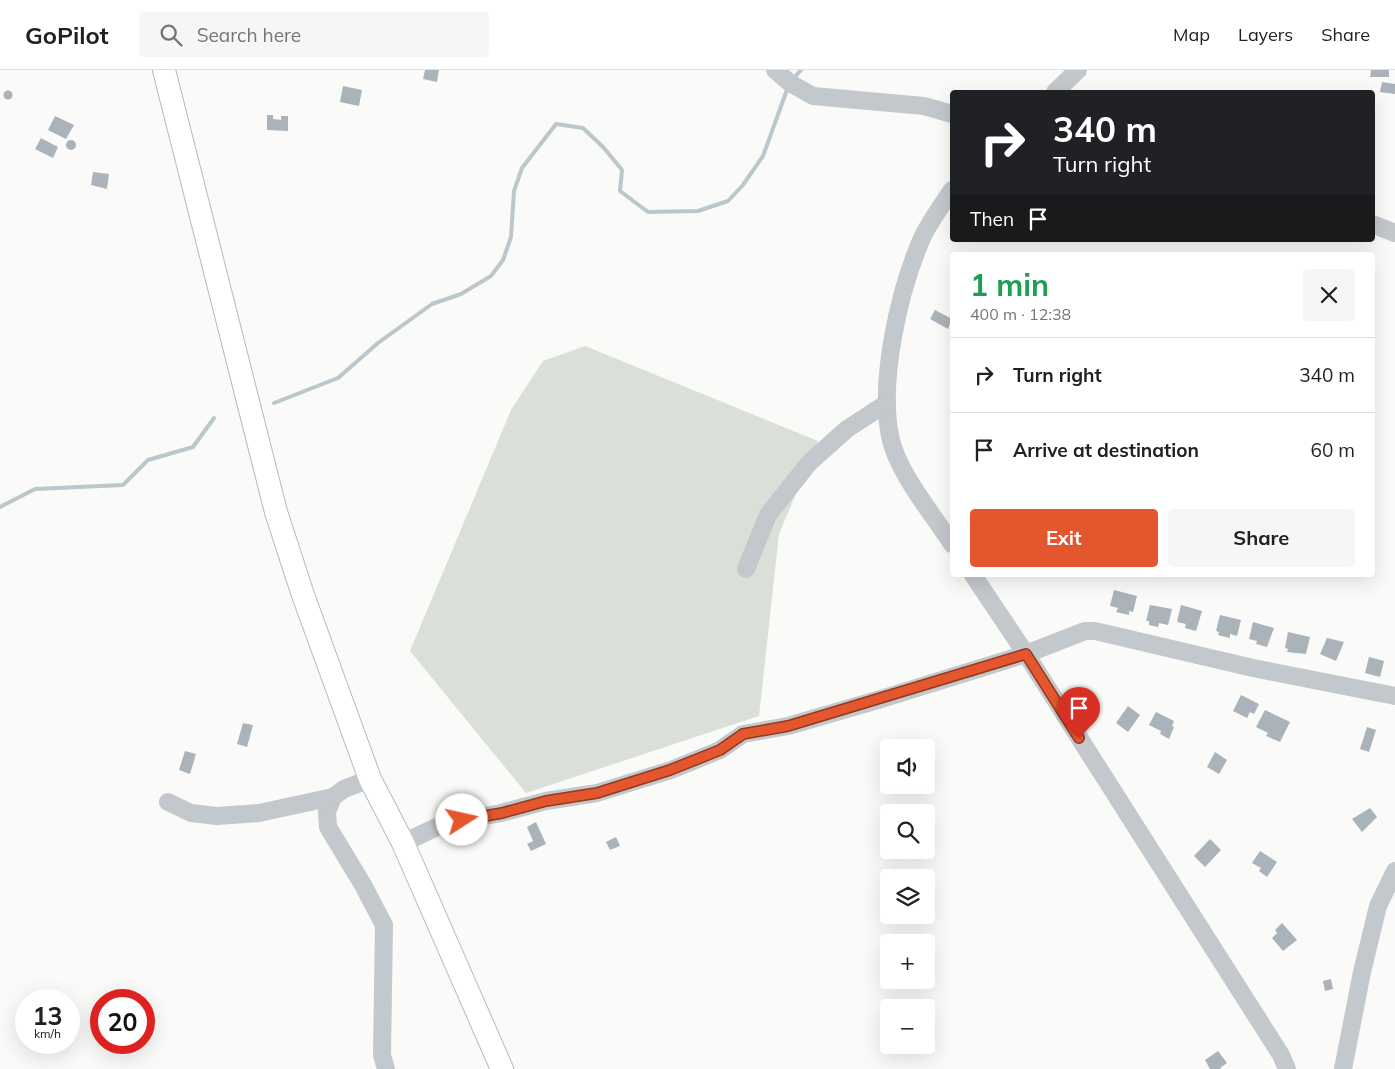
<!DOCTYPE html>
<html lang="en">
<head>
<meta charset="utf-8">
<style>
	body { margin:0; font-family:Mulish,sans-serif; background:#f6f6f6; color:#202124; height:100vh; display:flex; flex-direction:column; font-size:19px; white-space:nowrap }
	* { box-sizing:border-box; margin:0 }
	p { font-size:16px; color:#757577 }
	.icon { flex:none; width:28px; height:28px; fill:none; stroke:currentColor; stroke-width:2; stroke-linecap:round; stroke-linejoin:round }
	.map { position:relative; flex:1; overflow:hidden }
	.details { position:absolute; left:950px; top:182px; width:425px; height:325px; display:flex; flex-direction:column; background:#fff; border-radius:5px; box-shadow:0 5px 20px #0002 }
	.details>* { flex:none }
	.top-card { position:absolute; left:950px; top:20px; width:425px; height:152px; border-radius:5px; box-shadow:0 5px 20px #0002; background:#202124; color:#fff; overflow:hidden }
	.fabs { position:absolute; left:880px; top:669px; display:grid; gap:10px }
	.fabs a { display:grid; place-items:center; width:55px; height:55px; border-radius:5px; background:#fff; box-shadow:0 5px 20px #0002; font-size:25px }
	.speed { position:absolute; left:15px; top:919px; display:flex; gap:10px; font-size:25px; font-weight:700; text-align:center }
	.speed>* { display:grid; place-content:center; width:65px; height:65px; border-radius:50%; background:#fff; box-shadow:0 5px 20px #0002; line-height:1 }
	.speed small { font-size:12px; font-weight:400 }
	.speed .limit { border:8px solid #d22; background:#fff; color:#111 }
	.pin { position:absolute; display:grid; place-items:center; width:42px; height:42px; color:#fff; margin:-51px -21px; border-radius:50% 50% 50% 0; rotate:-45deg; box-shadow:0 0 5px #0007 }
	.pin .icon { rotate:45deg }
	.me { position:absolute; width:55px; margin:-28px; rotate:80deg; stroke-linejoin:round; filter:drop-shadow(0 0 4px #0008) }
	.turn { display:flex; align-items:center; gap:18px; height:105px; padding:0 20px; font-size:22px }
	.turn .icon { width:65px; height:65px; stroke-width:2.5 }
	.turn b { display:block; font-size:35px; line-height:42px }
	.then { display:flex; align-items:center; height:48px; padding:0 20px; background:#0003; gap:10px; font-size:19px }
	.round { display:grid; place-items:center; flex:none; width:52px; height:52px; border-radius:5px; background:#f6f6f6 }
	.headline { display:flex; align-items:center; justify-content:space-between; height:85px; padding:0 20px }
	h1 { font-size:30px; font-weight:700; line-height:38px; color:#1e9e55 }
	.action { display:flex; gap:10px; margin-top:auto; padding:10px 20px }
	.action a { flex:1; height:58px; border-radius:5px; background:#e4572e; color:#fff; font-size:20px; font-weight:700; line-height:58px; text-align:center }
	.action a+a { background:#f6f6f6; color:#202124 }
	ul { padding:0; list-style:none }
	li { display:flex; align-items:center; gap:15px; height:75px; padding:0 20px; border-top:1px solid #e0e0e0 }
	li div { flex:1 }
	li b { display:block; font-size:19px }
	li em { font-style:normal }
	header { display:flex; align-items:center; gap:30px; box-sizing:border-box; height:70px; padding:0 25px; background:#fff; border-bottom:1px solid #e0e0e0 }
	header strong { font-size:24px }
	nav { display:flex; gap:28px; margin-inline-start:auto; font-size:18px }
	.search { width:350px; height:45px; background:#f6f6f6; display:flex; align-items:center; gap:12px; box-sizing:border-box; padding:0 18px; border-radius:5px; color:#757577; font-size:19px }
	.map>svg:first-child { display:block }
</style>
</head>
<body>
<header>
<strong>GoPilot</strong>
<div class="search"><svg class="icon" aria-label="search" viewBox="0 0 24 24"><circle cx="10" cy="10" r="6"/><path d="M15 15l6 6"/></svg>Search here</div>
<nav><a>Map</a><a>Layers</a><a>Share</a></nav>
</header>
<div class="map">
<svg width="1395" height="999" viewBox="0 0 1395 999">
	<rect width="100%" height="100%" fill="#fafaf8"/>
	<!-- green -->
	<polygon fill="#dadfd7" points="585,276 818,371 779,464 759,646 526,723 410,581 511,340 543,291"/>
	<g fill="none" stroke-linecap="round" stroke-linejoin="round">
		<!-- stream -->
		<g stroke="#bbc7cb" stroke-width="4">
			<polyline points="793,9 801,0"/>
			<polyline points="274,333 338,308 378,273 432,234 461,224 491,206 503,190 511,167 514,121 522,98 556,54 583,58 604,78 622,100 620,121 648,142 698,141 728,131 743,115 763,86 788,17"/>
			<polyline points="0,437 35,419 123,415 148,390 193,377 214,348"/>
		</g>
	</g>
	<!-- building -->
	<g fill="#aab3b9">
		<polygon points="425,0 439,0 437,12 423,9"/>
		<polygon points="1371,0 1389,0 1389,7 1370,7"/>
		<polygon points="1382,12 1395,14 1395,24 1380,22"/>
		<polygon points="343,16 362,20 359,36 340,32"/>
		<circle cx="8" cy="25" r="4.5"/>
		<polygon points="267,45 273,45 273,49 281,50 281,46 288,46 288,61 267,60"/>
		<polygon points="55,46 74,55 66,69 48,60"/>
		<polygon points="41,68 58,77 53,88 35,79"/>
		<circle cx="71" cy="75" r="5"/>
		<polygon points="93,102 109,104 107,119 91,115"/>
		<polygon points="935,240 952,249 948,259 930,249"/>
		<polygon points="1114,520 1137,526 1133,542 1129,541 1129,545 1116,542 1118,538 1110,536"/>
		<polygon points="1150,535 1172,539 1168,555 1159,553 1158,557 1149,555 1149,551 1146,551"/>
		<polygon points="1181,535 1202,541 1196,561 1185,558 1186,554 1177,552"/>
		<polygon points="1220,545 1241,550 1237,566 1230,564 1230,568 1218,565 1219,562 1216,561"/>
		<polygon points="1253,552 1274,558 1267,577 1256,574 1257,571 1249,569"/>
		<polygon points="1288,562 1310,567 1306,584 1287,582 1288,579 1285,578"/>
		<polygon points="1327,568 1344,572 1336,591 1320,584"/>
		<polygon points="1369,587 1384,591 1380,607 1365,603"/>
		<polygon points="1241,625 1259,634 1254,644 1250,642 1247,648 1233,641"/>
		<polygon points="1128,636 1140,645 1128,662 1116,653"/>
		<polygon points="1265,640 1290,652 1280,672 1266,666 1268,663 1256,657"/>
		<polygon points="1156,642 1174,651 1172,656 1174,657 1169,669 1160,664 1161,661 1149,655"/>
		<polygon points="243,653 253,655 247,677 237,674"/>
		<polygon points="1367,657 1376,660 1369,682 1360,679"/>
		<polygon points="185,681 196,684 190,704 179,700"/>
		<polygon points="1215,682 1227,690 1219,704 1207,697"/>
		<polygon points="1370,738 1377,747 1362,762 1352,749"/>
		<polygon points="536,752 546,774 531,781 527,774 533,771 527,757"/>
		<polygon points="616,767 620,776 610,780 606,772"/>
		<polygon points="1210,769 1221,780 1205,797 1194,786"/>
		<polygon points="1260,781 1277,792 1267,807 1259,801 1261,798 1252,793"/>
		<polygon points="1282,853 1297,870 1283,881 1272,868 1277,863 1275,860"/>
		<polygon points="1331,909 1333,919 1325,921 1323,911"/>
		<polygon points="1218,981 1227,993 1220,998 1221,999 1210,999 1205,990"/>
	</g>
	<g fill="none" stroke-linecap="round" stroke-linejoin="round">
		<defs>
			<polyline id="major" points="164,0 276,442 303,525 370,709 403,773 502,999"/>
		</defs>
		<!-- major casing -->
		<use href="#major" stroke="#b5babe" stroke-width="24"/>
		<!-- minor -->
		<g stroke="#c3c8cc" stroke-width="18">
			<polyline points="775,0 790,13 813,26 924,36 952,44"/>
			<polyline points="1055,22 1078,0"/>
			<path d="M 952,120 C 942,135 930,151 922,168 C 899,221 879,309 890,366 C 897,402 932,443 952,474"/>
			<polyline points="1372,154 1395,163"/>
			<polyline points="746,499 768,445 809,393 847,359 887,333"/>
			<polyline points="973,505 1026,584 1281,985 1287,999"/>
			<polyline points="333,727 327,742 328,757 363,815 384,855 382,985 386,999"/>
			<polyline points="168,732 191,743 217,746 259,743 333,727 344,719 370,709"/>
			<polyline points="403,773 443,754 501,743 546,731 597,723 671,700 720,680 743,664 788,656 881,629 1026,584 1085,561 1095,561 1253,598 1395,626"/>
			<polyline points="1343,999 1362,902 1378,836 1395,801"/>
		</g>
		<!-- major -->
		<use href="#major" stroke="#fff" stroke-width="22"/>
	</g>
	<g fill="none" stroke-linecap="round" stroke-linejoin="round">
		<defs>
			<polyline id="route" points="462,750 502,743 546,731 597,723 670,700 720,680 743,664 788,656 1026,584 1079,668"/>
		</defs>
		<!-- route casing -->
		<use href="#route" stroke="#94391e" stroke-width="12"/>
		<!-- route -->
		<use href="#route" stroke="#e4572e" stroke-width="9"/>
	</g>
</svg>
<div class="fabs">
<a><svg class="icon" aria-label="sound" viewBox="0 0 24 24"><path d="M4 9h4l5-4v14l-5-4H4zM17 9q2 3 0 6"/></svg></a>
<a><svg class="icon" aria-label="search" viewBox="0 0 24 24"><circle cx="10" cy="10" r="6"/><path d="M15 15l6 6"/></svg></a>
<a><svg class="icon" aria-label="layers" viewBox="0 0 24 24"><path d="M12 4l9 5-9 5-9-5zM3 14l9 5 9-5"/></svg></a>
<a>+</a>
<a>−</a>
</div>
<div class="speed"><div>13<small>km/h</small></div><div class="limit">20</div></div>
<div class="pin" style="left:1079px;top:668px;background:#d93025"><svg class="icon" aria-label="arrive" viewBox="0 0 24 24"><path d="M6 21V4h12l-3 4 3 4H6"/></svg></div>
<svg class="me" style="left:462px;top:750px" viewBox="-20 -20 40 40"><circle r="19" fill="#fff"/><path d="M0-13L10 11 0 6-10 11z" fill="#e4572e"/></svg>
<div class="top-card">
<div class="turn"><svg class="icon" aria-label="right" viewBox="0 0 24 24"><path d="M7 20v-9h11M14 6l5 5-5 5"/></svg><div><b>340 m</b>Turn right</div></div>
<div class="then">Then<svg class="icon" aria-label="arrive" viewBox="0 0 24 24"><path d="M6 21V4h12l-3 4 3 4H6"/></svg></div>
</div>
<section class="details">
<div class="headline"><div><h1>1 min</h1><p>400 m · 12:38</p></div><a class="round"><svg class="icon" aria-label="close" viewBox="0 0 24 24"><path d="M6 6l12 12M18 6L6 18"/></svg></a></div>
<ul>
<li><svg class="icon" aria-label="right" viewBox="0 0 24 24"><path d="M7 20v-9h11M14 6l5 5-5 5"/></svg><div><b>Turn right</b></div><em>340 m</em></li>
<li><svg class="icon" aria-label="arrive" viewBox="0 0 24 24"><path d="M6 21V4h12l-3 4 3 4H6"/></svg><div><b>Arrive at destination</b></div><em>60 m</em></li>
</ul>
<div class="action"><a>Exit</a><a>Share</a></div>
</section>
</div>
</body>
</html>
